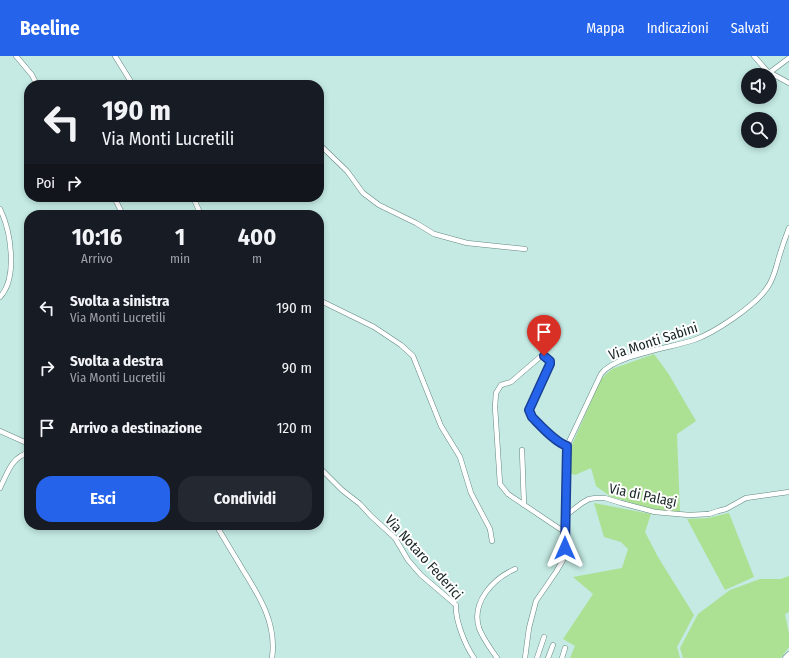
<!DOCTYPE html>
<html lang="it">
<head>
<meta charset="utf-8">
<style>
	body { margin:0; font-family:"Fira Sans Condensed",sans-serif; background:#242831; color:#f1f3f6; height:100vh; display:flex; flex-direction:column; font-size:15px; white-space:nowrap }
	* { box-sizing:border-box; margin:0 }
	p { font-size:13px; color:#9ea1a6 }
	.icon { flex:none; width:22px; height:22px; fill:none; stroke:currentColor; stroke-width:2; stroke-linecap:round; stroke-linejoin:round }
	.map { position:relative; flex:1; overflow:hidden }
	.sheet { position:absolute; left:24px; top:154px; width:300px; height:320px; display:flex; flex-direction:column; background:#171b24; border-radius:16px; box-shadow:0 2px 6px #0003 }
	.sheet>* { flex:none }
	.hud { position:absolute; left:24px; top:24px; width:300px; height:122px; border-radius:16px; box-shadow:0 2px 6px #0003; background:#171b24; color:#f1f3f6; overflow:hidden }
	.fabs { position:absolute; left:741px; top:12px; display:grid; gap:8px }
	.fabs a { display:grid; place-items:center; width:36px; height:36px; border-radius:50%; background:#171b24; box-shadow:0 2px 6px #0003; font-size:20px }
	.pin { position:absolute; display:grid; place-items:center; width:34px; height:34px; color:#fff; margin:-41px -17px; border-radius:50% 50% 50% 0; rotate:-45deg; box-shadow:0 0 4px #0007 }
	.pin .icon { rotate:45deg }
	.me { position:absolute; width:44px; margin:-22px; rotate:0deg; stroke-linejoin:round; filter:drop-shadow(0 0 3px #0008) }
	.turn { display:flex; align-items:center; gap:14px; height:84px; padding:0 12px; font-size:18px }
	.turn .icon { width:52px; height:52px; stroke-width:2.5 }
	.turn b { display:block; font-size:28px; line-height:34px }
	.then { display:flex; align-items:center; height:38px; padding:0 12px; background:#0003; gap:8px; font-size:15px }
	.eta { display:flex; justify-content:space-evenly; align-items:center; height:68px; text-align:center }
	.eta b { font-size:24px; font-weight:700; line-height:28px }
	.cta { display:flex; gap:8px; margin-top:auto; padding:8px 12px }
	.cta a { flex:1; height:46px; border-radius:16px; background:#2563eb; color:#fff; font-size:16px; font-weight:700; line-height:46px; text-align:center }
	.cta a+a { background:#242831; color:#f1f3f6 }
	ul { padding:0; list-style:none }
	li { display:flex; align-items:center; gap:12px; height:60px; padding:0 12px }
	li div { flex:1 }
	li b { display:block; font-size:15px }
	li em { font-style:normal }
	header { display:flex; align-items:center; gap:24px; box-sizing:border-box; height:56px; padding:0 20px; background:#2563eb; color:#fff }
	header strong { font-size:19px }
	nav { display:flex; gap:22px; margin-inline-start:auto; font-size:14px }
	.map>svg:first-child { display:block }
</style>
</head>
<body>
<header>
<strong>Beeline</strong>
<nav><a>Mappa</a><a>Indicazioni</a><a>Salvati</a></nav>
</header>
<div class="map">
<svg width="789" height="602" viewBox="0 0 789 602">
	<rect width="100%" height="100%" fill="#c4eae3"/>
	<!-- green -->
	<g fill="#ace193">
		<polygon points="654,298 668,317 696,365 677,378 680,456 657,454 611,441 596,430 591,412 575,419 569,417 571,391 601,323 612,313"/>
		<polygon points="594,447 651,458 645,476 658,501 694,559 677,591 680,602 570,602 575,590 563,583 593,538 573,521 622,512 628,493 621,486 604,481"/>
		<polygon points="729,457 754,521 725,534 687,463 708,462"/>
		<polygon points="789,520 789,556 785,558 789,578 789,591 781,602 683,602 680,592 698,558 730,534 760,523 781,523"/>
	</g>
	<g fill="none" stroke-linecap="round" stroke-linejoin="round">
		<defs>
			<g id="street">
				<polyline points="16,0 32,19 37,29"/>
				<polyline points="115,0 133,29"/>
				<polyline points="754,0 767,15 789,27"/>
				<polyline points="769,17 789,2"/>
				<polyline points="319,88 347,115 363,137 379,149 416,167 434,178 467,187 525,193"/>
				<polyline points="114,141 123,159"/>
				<polyline points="193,141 201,159"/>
				<path d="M 0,153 C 11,175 18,222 0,241"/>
				<polyline points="319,244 374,271 401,289 413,300 441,370 460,401 471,437 490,473 492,485"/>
				<polyline points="0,375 29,388"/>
				<polyline points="522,394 524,449"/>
				<path d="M 319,411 L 342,434 L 360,448 L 371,460 L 395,482 L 408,504 L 414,511 L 421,519 L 456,549 C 455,564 465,589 474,602"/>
				<path d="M 0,432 C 7,418 12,400 29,397"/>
				<polyline points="565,460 582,447 589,443 596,442 605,442 621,447 655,456 689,459 709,458 718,455 726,453 746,442 789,436"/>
				<path d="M 216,469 C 225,484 234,499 243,514 C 260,541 277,568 272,602"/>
				<path d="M 565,475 L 560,473 L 508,438 L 500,428 L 495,351 L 496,337 L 501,329 L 511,326 L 540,301 L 544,300 L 548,302 L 550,308 L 529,354 L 532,361 C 541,370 555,387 567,390"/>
				<path d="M 497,602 C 491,593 483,583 479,572 C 471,546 493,523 515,513"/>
				<path d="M 525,602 L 529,572 L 536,545 L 556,516 L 563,504 L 565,492 L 567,390 L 601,318 C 615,299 670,292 694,284 C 714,277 755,250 767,232 C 774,223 776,211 779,201 C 782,191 785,182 789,172"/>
				<polyline points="537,602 544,581"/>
				<polyline points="548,602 553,589"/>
				<polyline points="562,602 565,592"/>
			</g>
			<polyline id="secondary" points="786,602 789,599"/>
		</defs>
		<!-- street casing -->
		<use href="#street" stroke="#648781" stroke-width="5.5"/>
		<!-- secondary casing -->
		<use href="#secondary" stroke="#648781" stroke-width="7"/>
		<!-- street -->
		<use href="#street" stroke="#fff" stroke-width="4.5"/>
		<!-- secondary -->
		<use href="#secondary" stroke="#fff" stroke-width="6"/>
	</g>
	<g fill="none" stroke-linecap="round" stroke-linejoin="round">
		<defs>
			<path id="route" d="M 544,300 L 550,305 L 550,308 L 529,354 L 532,361 C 541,370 555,386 567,390 L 565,492"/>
		</defs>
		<!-- route casing -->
		<use href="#route" stroke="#184099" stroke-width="10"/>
		<!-- route -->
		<use href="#route" stroke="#2563eb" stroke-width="7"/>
	</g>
	<g text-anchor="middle" stroke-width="4" stroke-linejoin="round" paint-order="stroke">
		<!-- street labels -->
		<g font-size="14" fill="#172523" stroke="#fff">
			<text transform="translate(653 285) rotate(-18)" y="5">Via Monti Sabini</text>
			<text transform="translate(643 439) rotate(12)" y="5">Via di Palagi</text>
			<text transform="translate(424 501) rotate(48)" y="5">Via Notaro Federici</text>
		</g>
	</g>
</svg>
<div class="fabs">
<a><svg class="icon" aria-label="sound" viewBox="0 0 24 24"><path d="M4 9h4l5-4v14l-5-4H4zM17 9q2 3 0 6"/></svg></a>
<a><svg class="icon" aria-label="search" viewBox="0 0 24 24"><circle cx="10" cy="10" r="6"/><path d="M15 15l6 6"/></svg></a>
</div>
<div class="pin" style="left:544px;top:300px;background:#d93025"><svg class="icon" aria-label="arrive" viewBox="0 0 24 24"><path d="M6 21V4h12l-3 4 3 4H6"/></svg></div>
<svg class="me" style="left:565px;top:492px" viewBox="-20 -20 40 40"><path d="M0-17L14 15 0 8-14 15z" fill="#2563eb" stroke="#fff" stroke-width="4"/></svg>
<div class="hud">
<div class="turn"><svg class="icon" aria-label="left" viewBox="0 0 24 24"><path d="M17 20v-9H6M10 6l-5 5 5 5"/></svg><div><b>190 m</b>Via Monti Lucretili</div></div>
<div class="then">Poi<svg class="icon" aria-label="right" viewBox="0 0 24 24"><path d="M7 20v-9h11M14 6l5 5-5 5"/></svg></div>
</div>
<section class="sheet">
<div class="eta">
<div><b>10:16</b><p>Arrivo</p></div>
<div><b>1</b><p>min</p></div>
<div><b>400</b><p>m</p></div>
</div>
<ul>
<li><svg class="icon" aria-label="left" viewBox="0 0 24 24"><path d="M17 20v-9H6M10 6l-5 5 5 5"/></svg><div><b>Svolta a sinistra</b><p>Via Monti Lucretili</p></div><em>190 m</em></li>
<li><svg class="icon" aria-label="right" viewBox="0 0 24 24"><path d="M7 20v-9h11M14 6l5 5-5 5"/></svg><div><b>Svolta a destra</b><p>Via Monti Lucretili</p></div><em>90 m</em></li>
<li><svg class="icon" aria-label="arrive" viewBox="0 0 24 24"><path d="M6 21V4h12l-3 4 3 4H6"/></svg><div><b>Arrivo a destinazione</b></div><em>120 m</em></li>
</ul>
<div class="cta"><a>Esci</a><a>Condividi</a></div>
</section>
</div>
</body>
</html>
